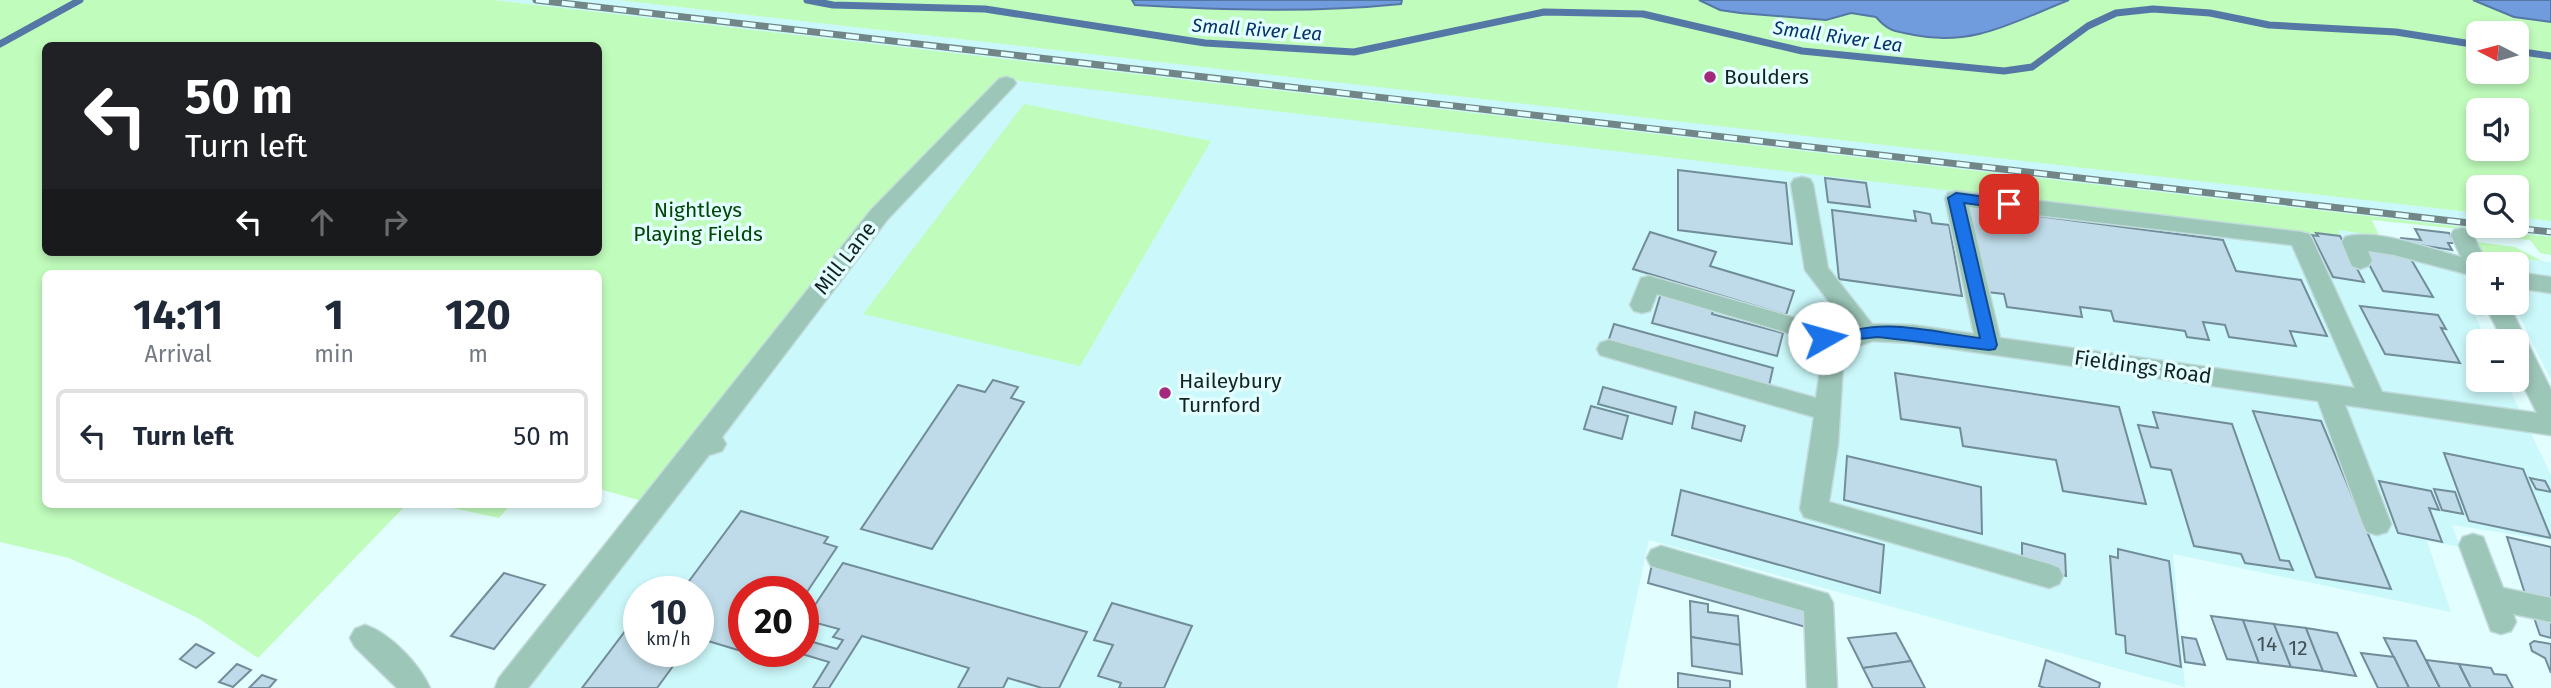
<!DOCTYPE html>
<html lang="en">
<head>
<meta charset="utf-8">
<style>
	body { margin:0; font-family:"Fira Sans",sans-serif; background:#f2f2f3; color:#1f2937; height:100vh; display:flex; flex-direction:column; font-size:26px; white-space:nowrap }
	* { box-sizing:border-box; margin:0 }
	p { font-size:23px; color:#747a83 }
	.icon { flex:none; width:38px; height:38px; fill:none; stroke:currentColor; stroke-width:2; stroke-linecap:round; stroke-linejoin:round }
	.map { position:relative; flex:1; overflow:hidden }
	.side { position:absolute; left:42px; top:270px; width:560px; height:238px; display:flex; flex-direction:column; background:#fff; border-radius:10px; box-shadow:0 4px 10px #0003 }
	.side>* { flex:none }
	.banner { position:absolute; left:42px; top:42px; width:560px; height:214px; border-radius:10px; box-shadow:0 4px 10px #0003; background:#202124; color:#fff; overflow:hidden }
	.needle { width:46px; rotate:276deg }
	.buttons { position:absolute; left:2466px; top:21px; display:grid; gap:14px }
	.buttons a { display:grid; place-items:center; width:63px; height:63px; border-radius:10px; background:#fff; box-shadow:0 4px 10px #0003; font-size:35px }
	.speed { position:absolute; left:623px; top:576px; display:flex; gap:14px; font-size:35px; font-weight:700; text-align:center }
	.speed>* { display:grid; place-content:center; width:91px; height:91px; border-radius:50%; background:#fff; box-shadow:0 4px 10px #0003; line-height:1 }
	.speed small { font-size:18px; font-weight:400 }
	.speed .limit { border:10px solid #d22; background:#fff; color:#111 }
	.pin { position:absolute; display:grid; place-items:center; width:60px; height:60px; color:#fff; margin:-30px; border-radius:14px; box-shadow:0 4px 10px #0006 }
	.me { position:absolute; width:77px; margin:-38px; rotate:83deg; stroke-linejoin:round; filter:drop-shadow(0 0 5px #0008) }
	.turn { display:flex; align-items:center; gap:24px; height:147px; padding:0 28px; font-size:32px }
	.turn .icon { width:91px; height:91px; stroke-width:2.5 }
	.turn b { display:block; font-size:49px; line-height:60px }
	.lanes { display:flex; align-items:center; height:66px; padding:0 28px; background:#0003; justify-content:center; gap:35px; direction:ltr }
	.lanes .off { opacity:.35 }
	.eta { display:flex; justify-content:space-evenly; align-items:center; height:119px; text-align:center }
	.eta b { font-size:42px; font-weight:700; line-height:49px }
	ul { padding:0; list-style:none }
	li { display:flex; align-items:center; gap:21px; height:94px; margin:0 14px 10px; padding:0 14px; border:4px solid #e0e1e3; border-radius:10px }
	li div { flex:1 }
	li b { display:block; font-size:26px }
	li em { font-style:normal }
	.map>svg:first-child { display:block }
</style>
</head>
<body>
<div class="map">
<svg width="2551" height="688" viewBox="0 0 2551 688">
	<rect width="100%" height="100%" fill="#e2feff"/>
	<!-- built -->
	<g fill="#cbf8fa" fill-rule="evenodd">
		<polygon points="493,0 618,0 1994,157 2478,213 2478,226 2516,226 2517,217 2551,221 2551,237"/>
		<path d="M 1019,80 L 1669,155 L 2311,233 L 2317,236 L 2316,233 L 2340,235 L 2337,230 L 2379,236 L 2382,241 L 2452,250 L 2484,317 L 2475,315 L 2487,341 L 2478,341 L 2478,380 L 2505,380 L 2551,475 L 2551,540 L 2452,525 L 2460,547 L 2427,541 L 2451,612 L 2173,554 L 2185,687 L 1649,540 L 1617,688 L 521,688 L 870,236 ZM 639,592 L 698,592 L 698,651 L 639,651 ZM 744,592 L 803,592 L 803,651 L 744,651 Z"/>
		<polygon points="2490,255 2551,262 2551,380 2513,303 2516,303 2516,264 2495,264"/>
	</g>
	<!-- green -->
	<g fill="#c0fcbc" fill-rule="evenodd">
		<path d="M 0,0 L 493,0 L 2551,237 L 2551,255 L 2540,253 L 2530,240 L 2473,234 L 2470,230 L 2372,220 L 2379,236 L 2338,230 L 2340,236 L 2317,233 L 2318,236 L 2311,233 L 1003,79 L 642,501 L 599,489 L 598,273 L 46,273 L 46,504 L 407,504 L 258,658 L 198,618 L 139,590 L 69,558 L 0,542 ZM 46,46 L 598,46 L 598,252 L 46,252 Z"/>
		<path d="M 618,0 L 2551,0 L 2551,221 L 2517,217 L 2516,187 L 2478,187 L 2478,213 ZM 2478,33 L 2516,33 L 2516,72 L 2478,72 ZM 2478,110 L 2516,110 L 2516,149 L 2478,149 Z"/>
		<polygon points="1024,104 1211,141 1080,366 863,314"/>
		<polygon points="2477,242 2515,247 2542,261 2483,254"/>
		<polygon points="434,504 511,504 499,518"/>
	</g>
	<!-- water -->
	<g fill="#709cdd" stroke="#5577a5" stroke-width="2">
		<path d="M 1132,0 L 1402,0 L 1401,4 C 1313,13 1224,10 1135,5 Z"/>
		<path d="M 1699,0 L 2069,0 C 2015,21 1974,47 1914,35 C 1895,31 1889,32 1876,17 L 1851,13 L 1826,20 L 1740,13 L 1720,10 Z"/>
		<polygon points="2473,0 2551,0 2551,22 2514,17"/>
	</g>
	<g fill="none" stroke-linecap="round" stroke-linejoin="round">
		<!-- stream -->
		<g stroke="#5577a5" stroke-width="7">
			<polyline points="807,0 833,5 985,9 1205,43 1354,52 1544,12 1643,14 1802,51 2004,71 2032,67 2088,26 2116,13 2153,9 2210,13 2269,25 2396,32 2478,45"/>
			<polyline points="0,44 80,0"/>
			<polyline points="2516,51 2551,56"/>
		</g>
	</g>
	<!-- building -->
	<g fill="#bfdbe9" stroke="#728d9a" stroke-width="2">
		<polygon points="1678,170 1786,183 1792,244 1678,230"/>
		<polygon points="1825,178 1866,183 1870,207 1828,202"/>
		<polygon points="1969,207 2223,240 2236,271 2301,280 2327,336 2290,331 2296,346 2229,337 2225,325 2203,322 2209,340 2187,337 2185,331 2114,321 2111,311 2080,307 2082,317 2007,307 2004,294 1987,292"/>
		<polygon points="1832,210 1916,221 1914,211 1930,214 1932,223 1949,225 1962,296 1839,279"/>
		<polygon points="2415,229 2449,233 2455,243 2448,243 2452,250 2400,242 2401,238 2421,240"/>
		<polygon points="1650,232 1716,252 1710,266 1794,291 1786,315 1633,269"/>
		<polygon points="2316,233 2340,236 2364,282 2333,277 2312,235 2318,236"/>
		<polygon points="2360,247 2408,254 2433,297 2383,291"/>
		<polygon points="1661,293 1714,307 1712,314 1783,333 1777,356 1652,323"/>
		<polygon points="2360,306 2438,315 2446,329 2441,328 2460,363 2385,354"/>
		<polygon points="1614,324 1773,368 1768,390 1607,345"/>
		<polygon points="1895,373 2119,407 2146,504 2063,491 2056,460 1963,446 1960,428 1901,419"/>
		<polygon points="993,380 1018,387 1011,398 1024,402 932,549 861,529 958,385 985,392"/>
		<polygon points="1603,387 1676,407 1672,424 1598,404"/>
		<polygon points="1591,406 1628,416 1622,439 1584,429"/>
		<polygon points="2253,411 2321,421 2391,589 2316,577"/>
		<polygon points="1695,412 1745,426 1741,441 1692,428"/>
		<polygon points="2153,412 2232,424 2280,560 2289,561 2293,570 2245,563 2241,554 2194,546 2171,470 2151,467 2138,425 2158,428"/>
		<polygon points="2444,453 2523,469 2551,538 2469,521"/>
		<polygon points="1847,456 1981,487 1982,534 1844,500"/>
		<polygon points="2530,478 2545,481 2551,492 2536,489"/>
		<polygon points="2379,481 2431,491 2439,510 2429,508 2442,542 2398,533"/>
		<polygon points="2434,489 2455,492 2463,514 2442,510"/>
		<polygon points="1681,490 1884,545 1880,593 1672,535"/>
		<polygon points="741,511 828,537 824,543 837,547 803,598 803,592 744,592 744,651 750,651 748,653 698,638 698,592 681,592"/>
		<polygon points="2507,537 2551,547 2551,603 2526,597"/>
		<polygon points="2022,543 2065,554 2066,576 2022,564"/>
		<polygon points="2118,549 2169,561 2181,667 2126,653 2125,636 2116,634 2110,556 2118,558"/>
		<polygon points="843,563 1087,632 1059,688 1042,688 1008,678 1003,688 958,688 969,668 862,636 829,688 813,688 829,662 792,651 803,651 803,639 837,649 843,640 833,637 839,629 805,620"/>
		<polygon points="1652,564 1814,610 1813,629 1648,583"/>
		<polygon points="504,573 545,585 494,649 451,636"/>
		<polygon points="1690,601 1708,604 1708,612 1738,616 1740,645 1691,637"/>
		<polygon points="1112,603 1192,626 1164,688 1119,688 1121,683 1098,676 1113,645 1094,640"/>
		<polygon points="2532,612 2551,617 2551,638 2540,635"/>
		<polygon points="2211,616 2243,620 2259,663 2227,659"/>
		<polygon points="2243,620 2274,624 2291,667 2259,663"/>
		<polygon points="2274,624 2306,628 2323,671 2291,667"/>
		<polygon points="2306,628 2337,633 2356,676 2323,671"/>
		<polygon points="626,630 639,634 639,651 684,651 657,688 582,688"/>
		<polygon points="1896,633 1911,661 1863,668 1848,638"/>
		<polygon points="1691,637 1740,645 1742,674 1692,666"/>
		<polygon points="2182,637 2196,639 2205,665 2185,662"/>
		<polygon points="2384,638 2416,641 2440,688 2409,688"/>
		<polygon points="2534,641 2551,644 2551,673 2545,658 2532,651 2530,644"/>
		<polygon points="196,644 214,653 196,668 180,659"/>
		<polygon points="2361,653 2394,657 2409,688 2378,688"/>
		<polygon points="2046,660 2100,683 2099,688 2045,688 2039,686"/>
		<polygon points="2426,660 2459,664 2471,688 2440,688"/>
		<polygon points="1911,661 1925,688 1873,688 1863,668"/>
		<polygon points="237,664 251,670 233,687 219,682"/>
		<polygon points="2459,664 2491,668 2494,674 2506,675 2513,688 2471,688"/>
		<polygon points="1678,673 1730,681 1730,688 1678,688"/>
		<polygon points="262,675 276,680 269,688 249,688"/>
	</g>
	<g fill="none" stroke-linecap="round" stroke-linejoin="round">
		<defs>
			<g id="minor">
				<polygon points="1006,77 1013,79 1016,83 1013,87 887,220 722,437 726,444 722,451 709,455 528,688 495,688 499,678 871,210 999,79"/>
				<path d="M 1802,177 L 1810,179 L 1813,184 L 1828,268 L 1872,324 L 1912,325 L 1974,334 L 1945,198 L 1948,193 L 1956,191 L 2301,232 L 2309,234 L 2312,239 L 2382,392 L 2537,413 L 2516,371 L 2516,341 L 2503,341 L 2484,303 L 2508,303 L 2551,390 L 2551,435 L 2345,405 L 2391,524 L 2387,532 L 2377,535 L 2367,532 L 2363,524 L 2318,401 L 1912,343 L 1873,341 L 1847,350 L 1843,366 L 1838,445 L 1829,502 L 2049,564 L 2059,568 L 2063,576 L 2059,584 L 2049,588 L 1804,517 L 1800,509 L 1814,417 L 1600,355 L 1597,349 L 1600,343 L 1609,340 L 1816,398 L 1823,349 L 1802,337 L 1657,294 L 1650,311 L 1642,313 L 1634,311 L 1630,305 L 1641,278 L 1649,276 L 1820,325 L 1836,334 L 1850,329 L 1805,270 L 1791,184 L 1794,179 ZM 1969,207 L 2292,245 L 2355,388 L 2000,338 Z"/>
				<path d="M 2462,228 L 2470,230 L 2488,264 L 2478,264 L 2478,277 L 2394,255 L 2368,251 L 2372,261 L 2368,266 L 2360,269 L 2352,266 L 2342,242 L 2345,237 C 2376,228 2430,249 2461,257 L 2451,235 L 2454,230 Z"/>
				<polygon points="2516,272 2551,277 2551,293 2516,288"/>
				<polygon points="2473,534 2483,537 2503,588 2551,598 2551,622 2513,614 2516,622 2511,631 2501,634 2491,631 2459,545 2463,537"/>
				<polygon points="1661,546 1828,594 1833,603 1837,688 1807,688 1804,611 1651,566 1647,558 1651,550"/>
				<path d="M 365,625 C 391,634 419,664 430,688 L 397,688 L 355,647 L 350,638 L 355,629 Z"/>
			</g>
		</defs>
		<!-- minor casing -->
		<use href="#minor" stroke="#c1dbdc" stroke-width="3"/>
		<!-- minor -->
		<use href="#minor" fill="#9cc6b7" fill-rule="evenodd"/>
		<defs>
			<g id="rail">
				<polyline points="536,0 2478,224"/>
				<polyline points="2495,226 2551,232"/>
			</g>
		</defs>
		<!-- rail casing -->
		<use href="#rail" stroke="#728687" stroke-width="7"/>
		<!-- rail -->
		<use href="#rail" stroke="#e2feff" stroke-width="4.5" stroke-dasharray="13" stroke-linecap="butt"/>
	</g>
	<!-- route -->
	<path fill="#1a73e8" stroke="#114b97" stroke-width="2" d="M 1956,193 L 2009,200 L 2016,204 L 2009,209 L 1964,203 L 1997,345 L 1995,349 L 1989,350 L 1878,337 L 1859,339 L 1836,351 L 1818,342 L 1816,338 L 1824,333 L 1836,338 C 1875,315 1937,333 1980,338 L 1948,198 Z"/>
	<!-- markers -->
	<g fill="#a4287c" stroke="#e2feff" stroke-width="2.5">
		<circle cx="1710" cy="77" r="7"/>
		<circle cx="1165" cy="393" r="7"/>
	</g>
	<g text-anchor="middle" stroke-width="7" stroke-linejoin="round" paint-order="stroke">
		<!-- far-water labels -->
		<g font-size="19" font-style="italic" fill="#07316b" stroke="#e2feff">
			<text transform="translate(1257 29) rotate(4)" y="7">Small River Lea</text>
			<text transform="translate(1838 36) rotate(8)" y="7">Small River Lea</text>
		</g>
		<!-- poi labels -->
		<g font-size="21" fill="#152223" stroke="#e2feff" text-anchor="start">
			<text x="1724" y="84">Boulders</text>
			<text x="1179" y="388">Haileybury<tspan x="1179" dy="24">Turnford</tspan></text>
		</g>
		<!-- park labels -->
		<g font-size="21" fill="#034606" stroke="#e2feff">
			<text x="698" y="217">Nightleys<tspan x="698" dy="24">Playing Fields</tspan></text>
		</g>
		<!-- street labels -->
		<g font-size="21" fill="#152223" stroke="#e2feff">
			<text transform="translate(845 258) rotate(-52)" y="7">Mill Lane</text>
			<text transform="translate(2143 367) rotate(8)" y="7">Fieldings Road</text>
		</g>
		<!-- near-number labels -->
		<g font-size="21" fill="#405054">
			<text x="2267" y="651">14</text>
			<text x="2298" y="655">12</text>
		</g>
	</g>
</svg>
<div class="buttons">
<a><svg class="needle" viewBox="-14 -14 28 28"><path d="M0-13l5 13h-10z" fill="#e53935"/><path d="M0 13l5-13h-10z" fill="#747a83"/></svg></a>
<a><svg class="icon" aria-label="sound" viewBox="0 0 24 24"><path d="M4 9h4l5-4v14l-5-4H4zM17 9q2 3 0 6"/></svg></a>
<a><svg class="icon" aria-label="search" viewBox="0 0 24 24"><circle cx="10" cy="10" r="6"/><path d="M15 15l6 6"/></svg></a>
<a>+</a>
<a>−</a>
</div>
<div class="speed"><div>10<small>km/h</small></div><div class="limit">20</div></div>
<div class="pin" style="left:2009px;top:204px;background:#d93025"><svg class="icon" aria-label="arrive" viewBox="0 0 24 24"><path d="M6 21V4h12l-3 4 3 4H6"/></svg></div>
<svg class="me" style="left:1824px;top:338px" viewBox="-20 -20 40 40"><circle r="19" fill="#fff"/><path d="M0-13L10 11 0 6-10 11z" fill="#1a73e8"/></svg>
<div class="banner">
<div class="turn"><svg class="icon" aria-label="left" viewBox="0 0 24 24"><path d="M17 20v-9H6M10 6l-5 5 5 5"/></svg><div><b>50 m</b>Turn left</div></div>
<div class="lanes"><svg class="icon" aria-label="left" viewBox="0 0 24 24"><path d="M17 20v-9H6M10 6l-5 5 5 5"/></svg><svg class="icon off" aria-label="ahead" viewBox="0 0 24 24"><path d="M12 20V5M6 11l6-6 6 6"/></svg><svg class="icon off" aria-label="right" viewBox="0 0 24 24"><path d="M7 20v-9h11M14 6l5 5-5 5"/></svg></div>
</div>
<section class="side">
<div class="eta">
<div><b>14:11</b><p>Arrival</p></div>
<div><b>1</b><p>min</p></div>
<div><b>120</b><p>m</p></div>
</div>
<ul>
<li><svg class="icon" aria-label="left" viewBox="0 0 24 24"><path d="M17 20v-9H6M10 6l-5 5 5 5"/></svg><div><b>Turn left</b></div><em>50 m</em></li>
</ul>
</section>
</div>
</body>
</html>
